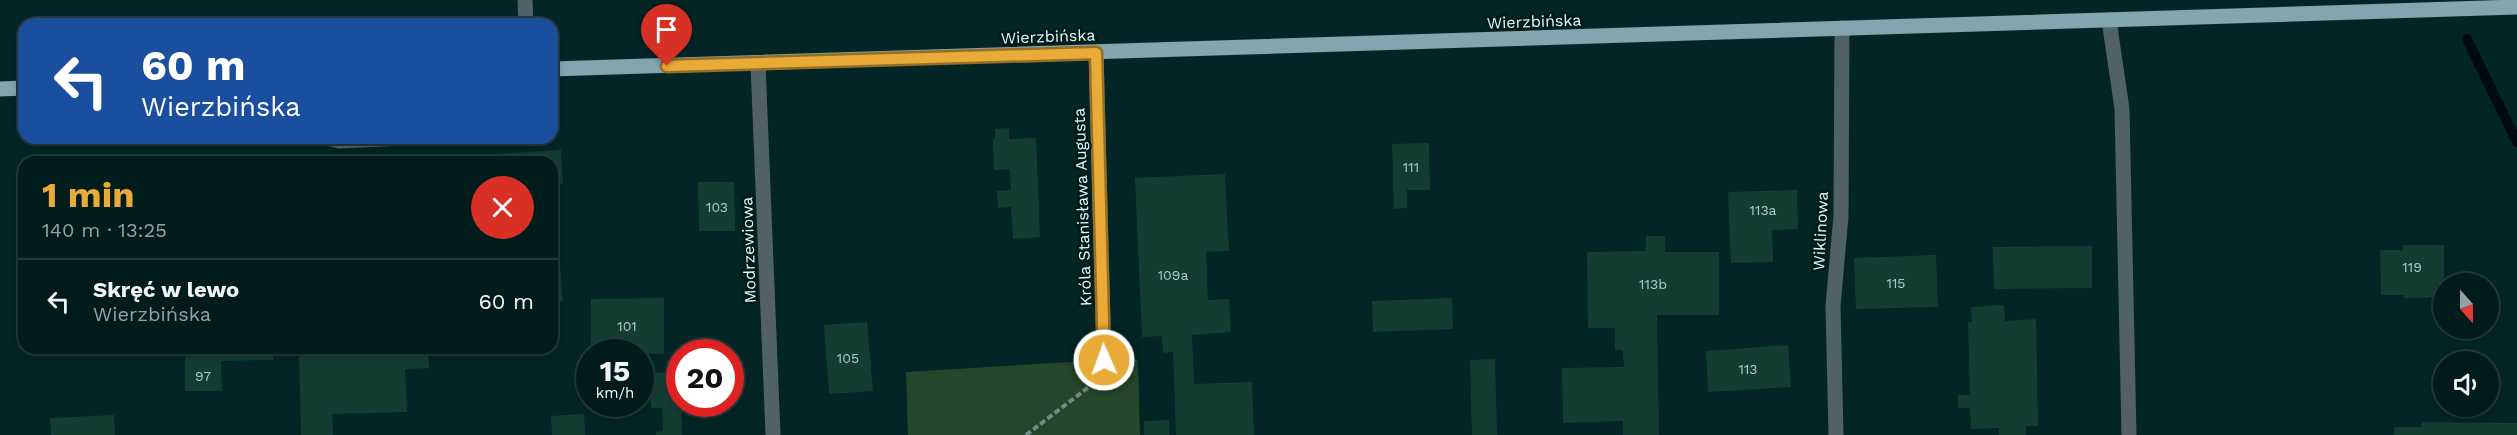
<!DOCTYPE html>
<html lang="pl">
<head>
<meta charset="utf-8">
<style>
	body { margin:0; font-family:"Work Sans",sans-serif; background:#102929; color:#f1f3f6; height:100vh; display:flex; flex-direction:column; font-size:22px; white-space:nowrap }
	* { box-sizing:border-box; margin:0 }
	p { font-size:20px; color:#96a1a3 }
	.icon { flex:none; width:33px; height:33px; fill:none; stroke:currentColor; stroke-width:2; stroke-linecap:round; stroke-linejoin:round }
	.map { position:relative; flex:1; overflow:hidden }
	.side { position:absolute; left:18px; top:156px; width:540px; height:198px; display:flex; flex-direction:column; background:#021c1c; border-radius:18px; box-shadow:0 3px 9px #0003,0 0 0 2px #233a3b }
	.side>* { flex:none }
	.hud { position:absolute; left:18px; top:18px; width:540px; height:126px; border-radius:18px; box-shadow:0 3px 9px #0003,0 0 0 2px #233a3b; background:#1a4fa0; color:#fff; overflow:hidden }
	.needle { width:39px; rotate:159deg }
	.fabs { position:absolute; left:2433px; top:273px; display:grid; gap:12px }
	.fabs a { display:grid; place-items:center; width:66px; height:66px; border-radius:50%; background:#021c1c; box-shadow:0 3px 9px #0003,0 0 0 2px #233a3b; font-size:30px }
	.speed { position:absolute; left:576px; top:339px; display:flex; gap:12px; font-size:30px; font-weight:700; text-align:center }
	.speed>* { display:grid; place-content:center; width:78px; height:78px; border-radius:50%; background:#021c1c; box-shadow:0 3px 9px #0003,0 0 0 2px #233a3b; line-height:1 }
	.speed small { font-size:15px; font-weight:400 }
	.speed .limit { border:9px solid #d22; background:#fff; color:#111 }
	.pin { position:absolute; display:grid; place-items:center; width:51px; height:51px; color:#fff; margin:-62px -26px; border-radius:50% 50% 50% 0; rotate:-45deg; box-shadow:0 0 6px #0007 }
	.pin .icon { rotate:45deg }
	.me { position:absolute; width:66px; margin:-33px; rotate:358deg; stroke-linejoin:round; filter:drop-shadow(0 0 4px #0008) }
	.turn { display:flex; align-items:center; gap:21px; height:126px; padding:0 24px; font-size:27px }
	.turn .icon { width:78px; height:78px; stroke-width:2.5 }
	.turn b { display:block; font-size:42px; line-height:51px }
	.round { display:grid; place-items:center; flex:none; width:63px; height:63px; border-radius:32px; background:#102929 }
	.head { display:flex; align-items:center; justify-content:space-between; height:102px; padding:0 24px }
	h1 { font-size:36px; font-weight:700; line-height:45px; color:#e9ab38 }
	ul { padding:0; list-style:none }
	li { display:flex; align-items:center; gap:18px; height:84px; padding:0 24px; border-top:2px solid #233a3b }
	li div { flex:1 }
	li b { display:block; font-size:22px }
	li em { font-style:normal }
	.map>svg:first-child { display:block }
</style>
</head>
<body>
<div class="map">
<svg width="2517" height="435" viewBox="0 0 2517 435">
	<rect width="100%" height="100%" fill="#032525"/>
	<!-- green -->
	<polygon fill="#25462a" points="1104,360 1138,360 1140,435 908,435 906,372"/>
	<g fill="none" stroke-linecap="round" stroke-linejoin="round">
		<!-- stream -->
		<polyline stroke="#000a15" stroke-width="10" points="2467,39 2517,142"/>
	</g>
	<!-- building -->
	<g fill="#143d31">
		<polygon points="1009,128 1009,139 1036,138 1040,237 1013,239 1011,207 998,208 997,191 1011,190 1010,169 994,170 993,139 995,139 995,129"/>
		<polygon points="1429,143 1430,190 1407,190 1407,208 1394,209 1392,144"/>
		<polygon points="561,150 563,184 552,185 552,162 496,162 496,154"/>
		<polygon points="1225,174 1229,251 1206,252 1208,300 1229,299 1231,332 1192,335 1194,384 1252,382 1254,435 1176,435 1173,352 1163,353 1162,336 1142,337 1135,178"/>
		<polygon points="698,182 734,182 735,231 699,231"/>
		<polygon points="1797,190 1798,229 1772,230 1773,262 1731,263 1728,192"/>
		<polygon points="1646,236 1665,236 1665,252 1719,252 1719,315 1657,315 1659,435 1623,435 1623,421 1563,423 1562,368 1624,367 1623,350 1615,350 1615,328 1588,328 1587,252 1646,251"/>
		<polygon points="552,243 558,243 563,301 552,302"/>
		<polygon points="2403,245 2444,245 2444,297 2404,298 2404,295 2381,295 2380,250 2403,250"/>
		<polygon points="2092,246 2092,288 1994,289 1993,247"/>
		<polygon points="1936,255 1938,307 1856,309 1854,258"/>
		<polygon points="664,298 664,354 591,352 591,299"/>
		<polygon points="1452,298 1453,329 1373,332 1372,301"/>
		<polygon points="2004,305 2005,321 2036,319 2038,426 2026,426 2026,435 1999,435 1999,428 1971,429 1970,408 1958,408 1958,395 1970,395 1968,322 1972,322 1971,307"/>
		<polygon points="867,322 873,391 829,394 824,325"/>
		<polygon points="1788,345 1791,387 1708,392 1706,351"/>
		<polygon points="185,348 273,348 273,360 221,361 222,391 185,391"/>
		<polygon points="299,348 428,348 429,368 405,369 407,412 332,414 333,435 301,435"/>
		<polygon points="1495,359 1497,435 1472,435 1470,360"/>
		<polygon points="680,372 682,435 656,435 656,432 663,431 662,408 651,408 649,373"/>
		<polygon points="584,414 585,435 552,435 551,416"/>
		<polygon points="114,415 115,435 51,435 50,418"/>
		<polygon points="1169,420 1169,435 1144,435 1144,421"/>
		<polygon points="2422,422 2517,423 2517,435 2394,435 2394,427 2422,427"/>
	</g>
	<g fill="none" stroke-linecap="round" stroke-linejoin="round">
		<!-- path -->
		<polyline stroke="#708c8c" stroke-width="4" stroke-dasharray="6 3" stroke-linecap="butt" points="1026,435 1094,383"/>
		<!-- service -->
		<g stroke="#516267" stroke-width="15">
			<polyline points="2109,20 2122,109 2129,435"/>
			<polyline points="1096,53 1104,360"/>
			<polyline points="328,138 339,141 403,138"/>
		</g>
		<!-- minor -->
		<g stroke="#516267" stroke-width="15">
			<polyline points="525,0 526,24"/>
			<polyline points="758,64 773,435"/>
			<polyline points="1836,435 1833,306 1841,216 1842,28"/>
		</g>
		<!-- primary -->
		<g stroke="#82a5af" stroke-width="15">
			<polyline points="552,69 2517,7"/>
			<polyline points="0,89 24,88"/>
		</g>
	</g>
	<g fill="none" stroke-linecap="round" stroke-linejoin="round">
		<defs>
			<polyline id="route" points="667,66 1096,53 1104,360"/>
		</defs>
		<!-- route casing -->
		<use href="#route" stroke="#976f24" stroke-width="15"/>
		<!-- route -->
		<use href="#route" stroke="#e9ab38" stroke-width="10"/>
	</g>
	<g text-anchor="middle" stroke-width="5" stroke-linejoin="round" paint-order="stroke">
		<!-- number labels -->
		<g font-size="14" fill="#b0ccc8">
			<text x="1411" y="172">111</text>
			<text x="717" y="212">103</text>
			<text x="1763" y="215">113a</text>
			<text x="2412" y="272">119</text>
			<text x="1173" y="280">109a</text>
			<text x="1896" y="288">115</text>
			<text x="1653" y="289">113b</text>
			<text x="627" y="331">101</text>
			<text x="848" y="363">105</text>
			<text x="1748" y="374">113</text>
			<text x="203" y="381">97</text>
		</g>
		<!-- street labels -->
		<g font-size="16" fill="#e4fbfa" stroke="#001b1b">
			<text transform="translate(1534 21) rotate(-2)" y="6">Wierzbińska</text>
			<text transform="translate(1048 36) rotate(-2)" y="6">Wierzbińska</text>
			<text transform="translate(1082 207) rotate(-92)" y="6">Króla Stanisława Augusta</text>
			<text transform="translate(1820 231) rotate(-87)" y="6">Wiklinowa</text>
			<text transform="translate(748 250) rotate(-92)" y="6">Modrzewiowa</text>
		</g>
	</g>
</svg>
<div class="fabs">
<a><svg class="needle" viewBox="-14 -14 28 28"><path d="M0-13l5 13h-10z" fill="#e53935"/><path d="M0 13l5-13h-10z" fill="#96a1a3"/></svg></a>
<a><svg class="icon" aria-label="sound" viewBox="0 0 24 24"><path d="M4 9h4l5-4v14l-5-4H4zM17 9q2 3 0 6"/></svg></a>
</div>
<div class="speed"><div>15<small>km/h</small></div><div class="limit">20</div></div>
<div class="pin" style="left:667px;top:66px;background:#d93025"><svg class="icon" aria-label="arrive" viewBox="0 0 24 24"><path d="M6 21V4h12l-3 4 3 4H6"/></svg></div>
<svg class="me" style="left:1104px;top:360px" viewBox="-20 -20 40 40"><circle r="17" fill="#e9ab38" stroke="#fff" stroke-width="3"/><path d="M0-11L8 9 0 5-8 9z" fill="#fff"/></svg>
<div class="hud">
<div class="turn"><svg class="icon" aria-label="left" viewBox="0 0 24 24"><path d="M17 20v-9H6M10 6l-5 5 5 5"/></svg><div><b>60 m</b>Wierzbińska</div></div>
</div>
<section class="side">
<div class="head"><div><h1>1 min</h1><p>140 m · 13:25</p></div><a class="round" style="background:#d93025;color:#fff"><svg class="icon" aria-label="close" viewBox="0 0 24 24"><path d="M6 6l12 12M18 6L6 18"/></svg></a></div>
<ul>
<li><svg class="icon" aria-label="left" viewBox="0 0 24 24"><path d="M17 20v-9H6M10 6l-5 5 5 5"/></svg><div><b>Skręć w lewo</b><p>Wierzbińska</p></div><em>60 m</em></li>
</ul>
</section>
</div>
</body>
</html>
